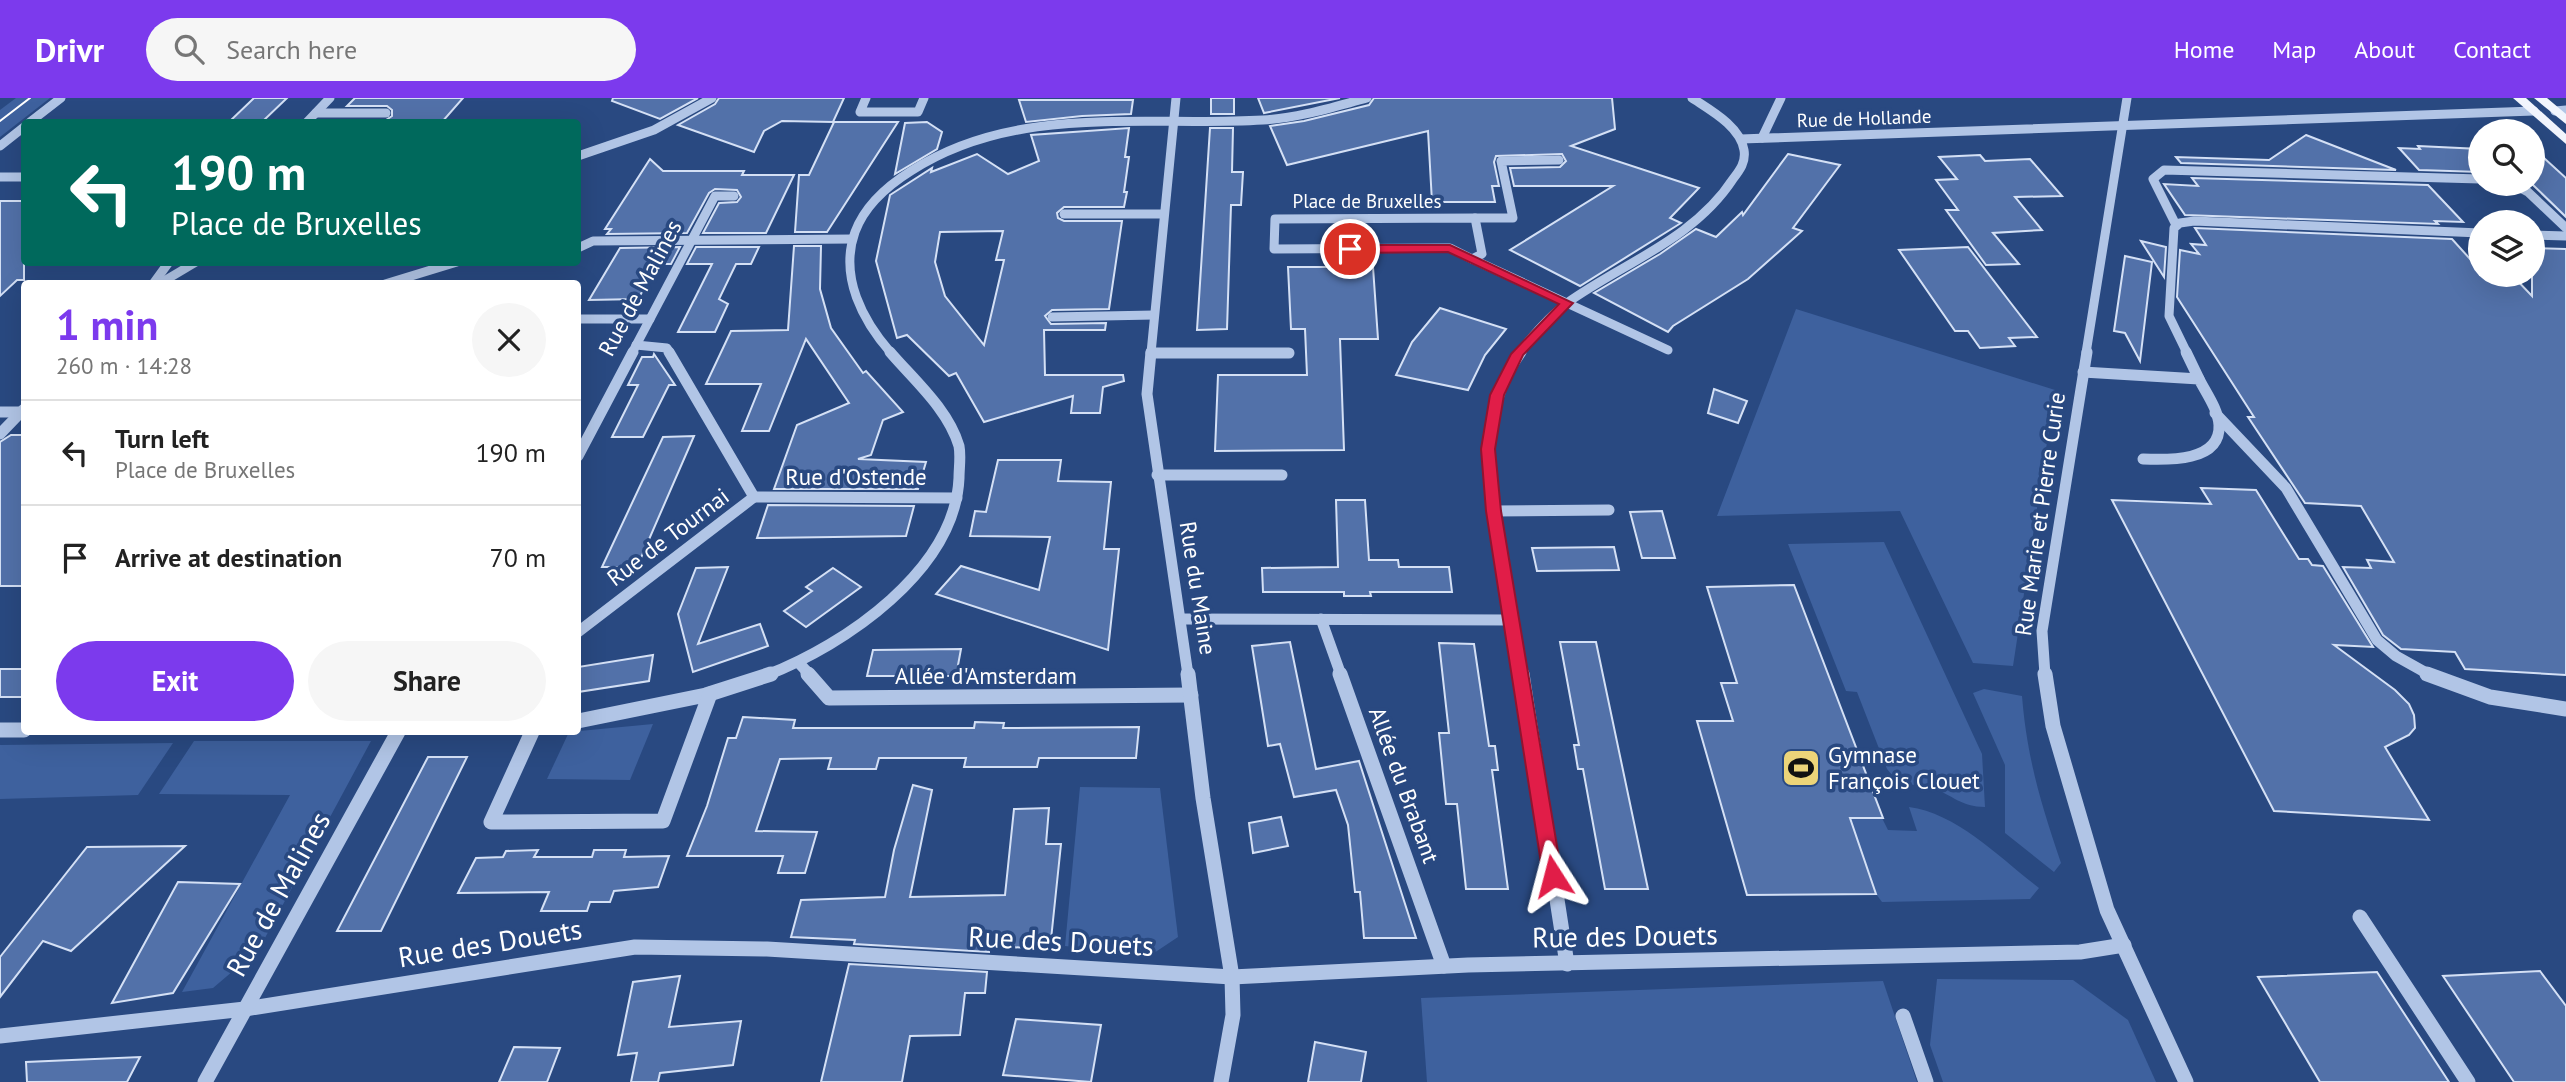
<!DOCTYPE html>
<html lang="en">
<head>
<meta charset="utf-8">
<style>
	body { margin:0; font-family:"PT Sans",sans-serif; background:#f6f6f6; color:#222; height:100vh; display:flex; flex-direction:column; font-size:26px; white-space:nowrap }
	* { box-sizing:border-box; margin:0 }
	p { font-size:23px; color:#767676 }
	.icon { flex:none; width:38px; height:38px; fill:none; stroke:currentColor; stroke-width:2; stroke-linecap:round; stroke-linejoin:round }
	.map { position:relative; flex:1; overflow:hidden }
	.side { position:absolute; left:21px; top:182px; width:560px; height:455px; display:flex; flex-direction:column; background:#fff; border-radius:7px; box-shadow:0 7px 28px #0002 }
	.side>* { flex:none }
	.hud { position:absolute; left:21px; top:21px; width:560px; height:147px; border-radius:7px; box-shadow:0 7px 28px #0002; background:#00695c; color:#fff; overflow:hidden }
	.fabs { position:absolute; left:2468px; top:21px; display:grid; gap:14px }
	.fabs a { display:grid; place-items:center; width:77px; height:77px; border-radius:50%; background:#fff; box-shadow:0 7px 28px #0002; font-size:35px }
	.pin { position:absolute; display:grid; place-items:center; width:60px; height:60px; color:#fff; margin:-30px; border:4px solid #fff; border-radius:50%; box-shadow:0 2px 7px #0007 }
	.me { position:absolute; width:77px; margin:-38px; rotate:351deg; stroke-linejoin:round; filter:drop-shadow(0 0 5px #0008) }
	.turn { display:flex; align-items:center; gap:24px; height:147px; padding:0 35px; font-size:32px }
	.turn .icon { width:91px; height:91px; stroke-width:2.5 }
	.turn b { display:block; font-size:49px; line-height:60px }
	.round { display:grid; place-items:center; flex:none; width:74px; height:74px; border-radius:37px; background:#f6f6f6 }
	.headline { display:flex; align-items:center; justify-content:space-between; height:119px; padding:0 35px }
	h1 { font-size:42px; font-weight:800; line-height:52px; color:#7c3aed }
	.action { display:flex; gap:14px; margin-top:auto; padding:14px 35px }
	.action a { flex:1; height:80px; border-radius:42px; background:#7c3aed; color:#fff; font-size:28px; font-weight:800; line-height:80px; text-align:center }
	.action a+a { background:#f6f6f6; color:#222 }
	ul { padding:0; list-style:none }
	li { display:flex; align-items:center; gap:21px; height:105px; padding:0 35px; border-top:2px solid #e0e0e0 }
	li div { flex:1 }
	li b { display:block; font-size:26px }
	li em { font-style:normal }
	header { display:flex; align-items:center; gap:42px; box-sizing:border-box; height:98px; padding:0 35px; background:#7c3aed; color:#fff }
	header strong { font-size:33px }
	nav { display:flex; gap:38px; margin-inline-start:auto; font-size:24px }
	.search { width:490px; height:63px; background:#f6f6f6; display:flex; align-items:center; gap:18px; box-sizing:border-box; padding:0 24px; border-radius:38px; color:#767676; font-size:26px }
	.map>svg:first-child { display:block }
</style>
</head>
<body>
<header>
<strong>Drivr</strong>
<div class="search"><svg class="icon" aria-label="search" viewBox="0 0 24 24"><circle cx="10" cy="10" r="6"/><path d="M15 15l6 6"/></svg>Search here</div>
<nav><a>Home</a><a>Map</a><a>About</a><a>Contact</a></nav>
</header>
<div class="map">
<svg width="2566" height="984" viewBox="0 0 2566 984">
	<rect width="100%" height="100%" fill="#294981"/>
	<!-- green -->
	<g fill="#3e619e">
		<polygon points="16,0 50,0 0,39 0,12"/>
		<polygon points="1796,211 2055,292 2013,568 1973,565 1900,413 1717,418"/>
		<path d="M 1884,444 L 1982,656 L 1985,709 C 1961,709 1953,697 1932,690 C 1912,684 1903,691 1887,671 L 1857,594 L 1846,593 L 1788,446 Z"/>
		<path d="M 1984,591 L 2022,598 C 2027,660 2041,706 2061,765 L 2054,774 L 2005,735 L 2005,667 L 1973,595 Z"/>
		<polygon points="653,626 630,682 547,681 569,634"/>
		<polygon points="194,643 371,643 259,851 213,890 182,894 290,697 159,696"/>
		<polygon points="173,645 138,697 0,701 0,647"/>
		<polygon points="1080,689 1160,690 1178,839 1151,857 1065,848"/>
		<path d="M 1909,709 C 1957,715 2001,761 2039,790 L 2030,801 L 1882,804 L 1876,796 L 1850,720 L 1882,720 L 1888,732 L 1917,733 Z"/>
		<polygon points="1937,881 2073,882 2128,922 2156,984 1943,984 1930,947"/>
		<polygon points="1883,883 1917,984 1427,984 1421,900"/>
	</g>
	<!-- building -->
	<g fill="#5271a9" stroke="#d4e0f5" stroke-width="2" fill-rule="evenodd">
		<polygon points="254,0 287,0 262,24 229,24"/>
		<polygon points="355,0 463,0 442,24 330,24 333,22 386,22 392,18 392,12 387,8 347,8"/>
		<polygon points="613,0 698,0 660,21 612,3"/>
		<polygon points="719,0 844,0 833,24 782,23 764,33 754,54 678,27 715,6"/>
		<rect x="1211" y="0" width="23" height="16"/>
		<polygon points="1258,0 1340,0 1264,15"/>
		<polygon points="1374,0 1612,0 1615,31 1571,48 1699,90 1670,120 1681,125 1580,188 1510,152 1613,88 1514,88 1510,70 1560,69 1566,63 1562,56 1496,58 1494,64 1499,88 1492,88 1495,104 1432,104 1428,33 1287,67 1270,28 1304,23 1369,7"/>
		<polygon points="1019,2 1133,2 1131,16 1082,18 1026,24"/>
		<polygon points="834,24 898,24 827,134 795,134 799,77 809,77"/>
		<polygon points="927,24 942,34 937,51 895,76 905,25"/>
		<path d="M 1129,30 L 1125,59 L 1129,59 L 1124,94 L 1127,94 L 1124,109 L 1064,109 L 1057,115 L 1058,120 L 1064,123 L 1122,123 L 1109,211 L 1052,212 L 1045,218 L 1051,226 L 1106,225 L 1105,232 L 1044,232 L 1045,277 L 1123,277 L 1124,283 L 1103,289 L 1100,315 L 1071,315 L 1073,298 L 984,324 L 956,275 L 949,278 L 907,237 L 897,240 L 876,163 L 890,97 L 932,70 L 931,74 L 977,56 L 1008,76 L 1039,63 L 1031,37 ZM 1003,133 L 996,162 L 1004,162 L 984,247 L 945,198 L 935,164 L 940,134 Z"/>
		<polygon points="1210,30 1233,30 1232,74 1243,74 1241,107 1231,107 1227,231 1197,232"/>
		<polygon points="2306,37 2396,72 2181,65 2176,59 2269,62"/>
		<polygon points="2418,48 2480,51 2480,74 2419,72 2399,50 2420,51"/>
		<polygon points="2532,49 2566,80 2566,119 2532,86"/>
		<polygon points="1788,56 1840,67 1793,130 1802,133 1748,181 1673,228 1668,234 1594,195 1660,156 1696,131 1716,139 1742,114 1743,117"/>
		<polygon points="1980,57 1985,63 2030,61 2062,98 2015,99 2042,132 1993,135 2019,166 1986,167 1946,112 1958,112 1936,82 1957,81 1939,59"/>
		<polygon points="650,61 663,73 744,73 742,77 794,77 766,135 703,135 719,105 737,104 741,99 737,92 715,91 709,95 687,135 607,136 611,131 605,131"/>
		<polygon points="2192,80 2428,87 2463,124 2435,123 2438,126 2185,117 2164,86 2198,88"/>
		<polygon points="0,103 24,103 24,182 17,182 0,198"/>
		<polygon points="2195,130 2452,141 2480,172 2480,177 2512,177 2532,198 2532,150 2566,151 2566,577 2465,571 2455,554 2401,551 2383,537 2343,469 2371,470 2367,462 2394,464 2361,408 2305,405 2248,319 2254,319 2177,199 2180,152 2199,156 2191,146 2206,147"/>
		<polygon points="2141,143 2166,149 2164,179"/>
		<polygon points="794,148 821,148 820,191 831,230 863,275 866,273 903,314 883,322 871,357 858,361 926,364 918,391 774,391 797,327 849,305 806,241 769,333 742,333 761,286 706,286 731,233 788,232"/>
		<polygon points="680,149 671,166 658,166 638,201 589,202 620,150"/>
		<polygon points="696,149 759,149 751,166 736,166 719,201 728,206 715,234 678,234 712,166 687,166"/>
		<polygon points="1968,149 2010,204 2037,239 2009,240 2015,248 1980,250 1968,233 1955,233 1899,152"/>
		<polygon points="2125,158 2152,164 2140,263 2125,235 2114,233"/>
		<polygon points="1288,169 1373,169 1378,241 1340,241 1344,352 1215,353 1218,277 1307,277 1305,231 1291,231"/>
		<polygon points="1440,210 1506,231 1485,257 1468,292 1396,277 1412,244"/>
		<polygon points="654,256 675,287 669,287 643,339 612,339 638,287 628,287 642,259 653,259"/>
		<polygon points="1714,291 1747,303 1738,325 1708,315"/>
		<polygon points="11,337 24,337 24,488 0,488 0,344"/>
		<polygon points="694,338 637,469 602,469 663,339"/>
		<polygon points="998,362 1061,362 1058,383 1111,384 1104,451 1119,451 1108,552 936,496 961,468 1039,492 1050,439 970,438 975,413 986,414"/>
		<polygon points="2201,390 2256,392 2299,461 2308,461 2312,467 2323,468 2373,549 2334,547 2395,592 2409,606 2414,617 2415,630 2409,637 2385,649 2429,722 2274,713 2112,402 2211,406"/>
		<polygon points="1336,402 1365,402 1369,462 1398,462 1399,469 1449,469 1452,494 1370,494 1371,498 1344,498 1344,494 1263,494 1262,470 1338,469"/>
		<polygon points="768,407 914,408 906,438 757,440"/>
		<polygon points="1662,413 1675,460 1642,460 1630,414"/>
		<polygon points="1614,449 1619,472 1537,473 1532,450"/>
		<polygon points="728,469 698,546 760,526 768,548 693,574 678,516 696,470"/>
		<polygon points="833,470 861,489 806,529 784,513 812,493 806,489"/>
		<polygon points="1794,487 1883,720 1850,720 1876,796 1747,797 1697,623 1733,623 1721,585 1737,585 1707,489"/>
		<polygon points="1290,544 1316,671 1359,663 1416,840 1364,840 1360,794 1355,794 1348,727 1336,692 1294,699 1280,646 1268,648 1252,548"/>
		<polygon points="1560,544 1596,544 1648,791 1605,791 1583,671 1578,671 1574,647 1579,647"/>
		<polygon points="1439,545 1474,546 1489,648 1495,648 1498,672 1492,672 1508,791 1466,791 1457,706 1446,706 1439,635 1449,635"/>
		<polygon points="961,551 956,578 867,578 873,552"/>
		<polygon points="653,557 649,583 578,594 578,569"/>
		<rect x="0" y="571" width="24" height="28"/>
		<polygon points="743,619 795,622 793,630 974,630 975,624 1004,625 1003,630 1139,629 1136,660 1039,660 1037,669 964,669 966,660 879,660 876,671 828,671 831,660 780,661 756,733 817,734 805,775 778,775 783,758 687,758 707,708 728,640 736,640"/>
		<polygon points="428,659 467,659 381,833 337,833"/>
		<polygon points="913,687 932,692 910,799 1005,797 1014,711 1049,710 1046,746 1061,746 1050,851 989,848 989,854 854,846 855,842 791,839 801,802 885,799 894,752"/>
		<polygon points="1281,719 1288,748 1253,755 1249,725"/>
		<polygon points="185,748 71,853 43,843 0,899 0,859 87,749"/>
		<polygon points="538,752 534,759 592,759 594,752 626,752 624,759 669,758 658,789 614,793 610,804 590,804 587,813 541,813 549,794 458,795 476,760 503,759 506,753"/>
		<polygon points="178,784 240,786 173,895 112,905"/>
		<polygon points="849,866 987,874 985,895 965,895 960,937 910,938 902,984 821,984"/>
		<polygon points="2540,873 2566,908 2566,984 2514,984 2443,878"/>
		<polygon points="2377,874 2449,984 2320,984 2258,879"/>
		<polygon points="680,878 669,929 741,923 733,967 660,975 658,984 631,984 637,955 618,957 633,884"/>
		<polygon points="1016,921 1101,927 1091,984 1003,977"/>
		<polygon points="1315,944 1366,954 1361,984 1308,984"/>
		<polygon points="514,949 560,950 547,984 499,984"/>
		<polygon points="140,959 127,984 27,984 26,964"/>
	</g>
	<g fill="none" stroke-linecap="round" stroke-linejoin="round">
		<!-- minor-far2 -->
		<g stroke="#b1c5e6" stroke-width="9">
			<polyline points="866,0 860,14 918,14 924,0"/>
			<polyline points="2555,13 2566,12"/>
			<polyline points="316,15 386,15"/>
			<polyline points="30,24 61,0"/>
			<polyline points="307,24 330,0"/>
			<polyline points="1762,40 1781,0"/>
			<polyline points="1741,41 2534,13"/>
			<polyline points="0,48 24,29"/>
			<polyline points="578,58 654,32 712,0"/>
			<polyline points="0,79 24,79"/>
			<polyline points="2513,86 2528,94 2566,130"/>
			<polyline points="1064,116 1164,116"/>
			<polyline points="1475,120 1513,120 1501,63 1559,62"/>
			<polygon points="1475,120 1482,156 1472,161 1450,150 1274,151 1275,121"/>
			<polyline points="2176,127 2153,81 2164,72 2480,81"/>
			<polyline points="2532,137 2566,138"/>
			<polyline points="578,150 593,143 852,141"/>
			<polyline points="1472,161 1668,252"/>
			<polyline points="153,186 169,164"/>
			<polyline points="159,186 196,164"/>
			<polyline points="385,186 457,164"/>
			<polyline points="1052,219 1154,217"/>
			<polyline points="578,221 650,221"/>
			<polyline points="636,247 667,250 670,255"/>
			<polyline points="632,255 715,98 734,98"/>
			<path d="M 891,255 C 863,223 839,179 855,134 C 865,107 887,88 911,73 C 1016,5 1145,29 1263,22 C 1299,20 1333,9 1367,0"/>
			<polyline points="1151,255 1176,0"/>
			<polyline points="1151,255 1289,255"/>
			<path d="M 1519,255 C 1533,237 1548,219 1567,205 C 1623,165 1694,141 1733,81 C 1740,72 1746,64 1744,52 C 1740,28 1710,12 1692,0"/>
			<polyline points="2086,255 2127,0"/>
			<polyline points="2187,255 2169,218 2174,130 2180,125 2194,123 2480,135"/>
		</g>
		<!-- minor-far1 -->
		<g stroke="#b1c5e6" stroke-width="11">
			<polyline points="1151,254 1147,296 1188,577"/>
			<path d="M 1521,254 C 1471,323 1491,409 1507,487 C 1513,517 1517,547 1522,577"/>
			<polyline points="2186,254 2199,281"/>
			<polyline points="1151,255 1289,255"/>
			<path d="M 2083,274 L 2199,281 C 2206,295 2218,311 2219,327 C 2221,364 2168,362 2143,361"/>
			<polyline points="0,314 24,314"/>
			<polyline points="2215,315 2286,390 2377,542 2396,558 2430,577"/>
			<polyline points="0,336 24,311"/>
			<polyline points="578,358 633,254"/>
			<polyline points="1157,377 1282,377"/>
			<polyline points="754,399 957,400"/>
			<polyline points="1493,413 1609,412"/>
			<polyline points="1181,521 1513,522"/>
			<polyline points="1321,521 1341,577"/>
			<polyline points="578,534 754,399 669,254"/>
			<polyline points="798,564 810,577"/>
			<path d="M 767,577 C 845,547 955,472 959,380 C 959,370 961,358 959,348 C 948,311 914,282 890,254"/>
			<polyline points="2045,577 2042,533 2087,254"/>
		</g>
		<!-- minor -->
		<g stroke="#b1c5e6" stroke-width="15">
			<polyline points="808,576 829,600 1191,597"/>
			<polyline points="1188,576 1203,700 1232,879 1233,917 1221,984"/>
			<polyline points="1340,576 1444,868"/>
			<polyline points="1522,576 1567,866"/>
			<polyline points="2045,576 2053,628 2107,812 2186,984"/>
			<polyline points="2427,576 2490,599 2566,611"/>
			<polyline points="578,623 706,597 771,576"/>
			<polyline points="0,632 24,632"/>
			<polyline points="532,634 491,724 663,723 710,596"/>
			<polyline points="2360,819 2468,984"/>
			<polyline points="1903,918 1926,984"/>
			<polyline points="0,938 245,911 635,849 767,851 1232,879 1468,867 2080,854 2124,847"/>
			<polyline points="205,984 398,634"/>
		</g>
		<!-- major -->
		<g fill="#f2f5fd" fill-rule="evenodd">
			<polygon points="2513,0 2526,0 2566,36 2566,46"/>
			<polygon points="2534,0 2547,0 2566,16 2566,26"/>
		</g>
		<!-- tram -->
		<polyline stroke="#fff" stroke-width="2" points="0,23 30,0"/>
	</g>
	<!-- route -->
	<polygon fill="#e11d48" stroke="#92132f" stroke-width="2" points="1450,147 1573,205 1523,257 1504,297 1495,351 1501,413 1562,778 1560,784 1553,786 1546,784 1543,778 1486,413 1481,351 1490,297 1511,256 1559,206 1448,154 1350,155 1344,151 1350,147"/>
	<!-- icons -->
	<defs>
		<symbol id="stadium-square" viewBox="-11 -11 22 22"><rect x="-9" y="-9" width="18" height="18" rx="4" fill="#ecd479" stroke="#294981"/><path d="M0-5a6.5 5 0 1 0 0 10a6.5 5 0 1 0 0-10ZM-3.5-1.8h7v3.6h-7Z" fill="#111"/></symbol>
	</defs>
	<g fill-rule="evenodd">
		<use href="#stadium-square" x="1779" y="648" width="44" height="44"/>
	</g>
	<g text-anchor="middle" stroke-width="7" stroke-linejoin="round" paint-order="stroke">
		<!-- far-street labels -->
		<g font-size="19" fill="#fff" stroke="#294981">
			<text transform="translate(1864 20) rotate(-2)" y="7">Rue de Hollande</text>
			<text x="1367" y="110">Place de Bruxelles</text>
		</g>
		<!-- street labels -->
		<g font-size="23" fill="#fff" stroke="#294981">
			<text transform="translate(640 190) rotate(-62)" y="8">Rue de Malines</text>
			<text x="856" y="387">Rue d'Ostende</text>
			<text transform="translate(2040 416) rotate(-82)" y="8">Rue Marie et Pierre Curie</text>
			<text transform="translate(668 439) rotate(-37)" y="8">Rue de Tournai</text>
			<text transform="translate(1198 490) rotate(81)" y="8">Rue du Maine</text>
			<text x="986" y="586">Allée d'Amsterdam</text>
			<text transform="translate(1404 687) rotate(70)" y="8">Allée du Brabant</text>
		</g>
		<!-- poi labels -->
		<g font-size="23" fill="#fff" stroke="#294981" text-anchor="start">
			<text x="1828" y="665">Gymnase<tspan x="1828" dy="26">François Clouet</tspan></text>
		</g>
		<!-- near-street labels -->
		<g font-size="28" fill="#fff" stroke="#294981">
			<text transform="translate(278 796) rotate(-61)" y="10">Rue de Malines</text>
			<text transform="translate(1625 838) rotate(-1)" y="10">Rue des Douets</text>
			<text transform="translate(1061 843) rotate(3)" y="10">Rue des Douets</text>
			<text transform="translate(490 845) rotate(-9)" y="10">Rue des Douets</text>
		</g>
	</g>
</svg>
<div class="fabs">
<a><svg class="icon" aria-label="search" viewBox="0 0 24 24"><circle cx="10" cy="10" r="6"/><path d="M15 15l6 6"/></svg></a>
<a><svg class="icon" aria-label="layers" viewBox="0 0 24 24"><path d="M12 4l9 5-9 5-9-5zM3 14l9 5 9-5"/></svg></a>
</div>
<div class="pin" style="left:1350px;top:151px;background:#d93025"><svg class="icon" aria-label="arrive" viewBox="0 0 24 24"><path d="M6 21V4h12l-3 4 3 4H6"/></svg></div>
<svg class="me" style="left:1553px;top:778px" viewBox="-20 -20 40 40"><path d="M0-17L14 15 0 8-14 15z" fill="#e11d48" stroke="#fff" stroke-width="4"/></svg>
<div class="hud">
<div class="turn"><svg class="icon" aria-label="left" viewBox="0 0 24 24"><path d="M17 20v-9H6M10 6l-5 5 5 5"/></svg><div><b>190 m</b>Place de Bruxelles</div></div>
</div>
<section class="side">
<div class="headline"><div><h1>1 min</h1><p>260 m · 14:28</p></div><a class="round"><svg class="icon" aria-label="close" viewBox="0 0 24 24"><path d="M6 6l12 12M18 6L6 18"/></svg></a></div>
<ul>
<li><svg class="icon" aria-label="left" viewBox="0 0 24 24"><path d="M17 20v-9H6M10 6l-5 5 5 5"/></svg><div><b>Turn left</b><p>Place de Bruxelles</p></div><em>190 m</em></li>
<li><svg class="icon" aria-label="arrive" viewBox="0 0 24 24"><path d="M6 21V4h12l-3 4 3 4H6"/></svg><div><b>Arrive at destination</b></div><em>70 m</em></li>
</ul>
<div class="action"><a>Exit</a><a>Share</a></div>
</section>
</div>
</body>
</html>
